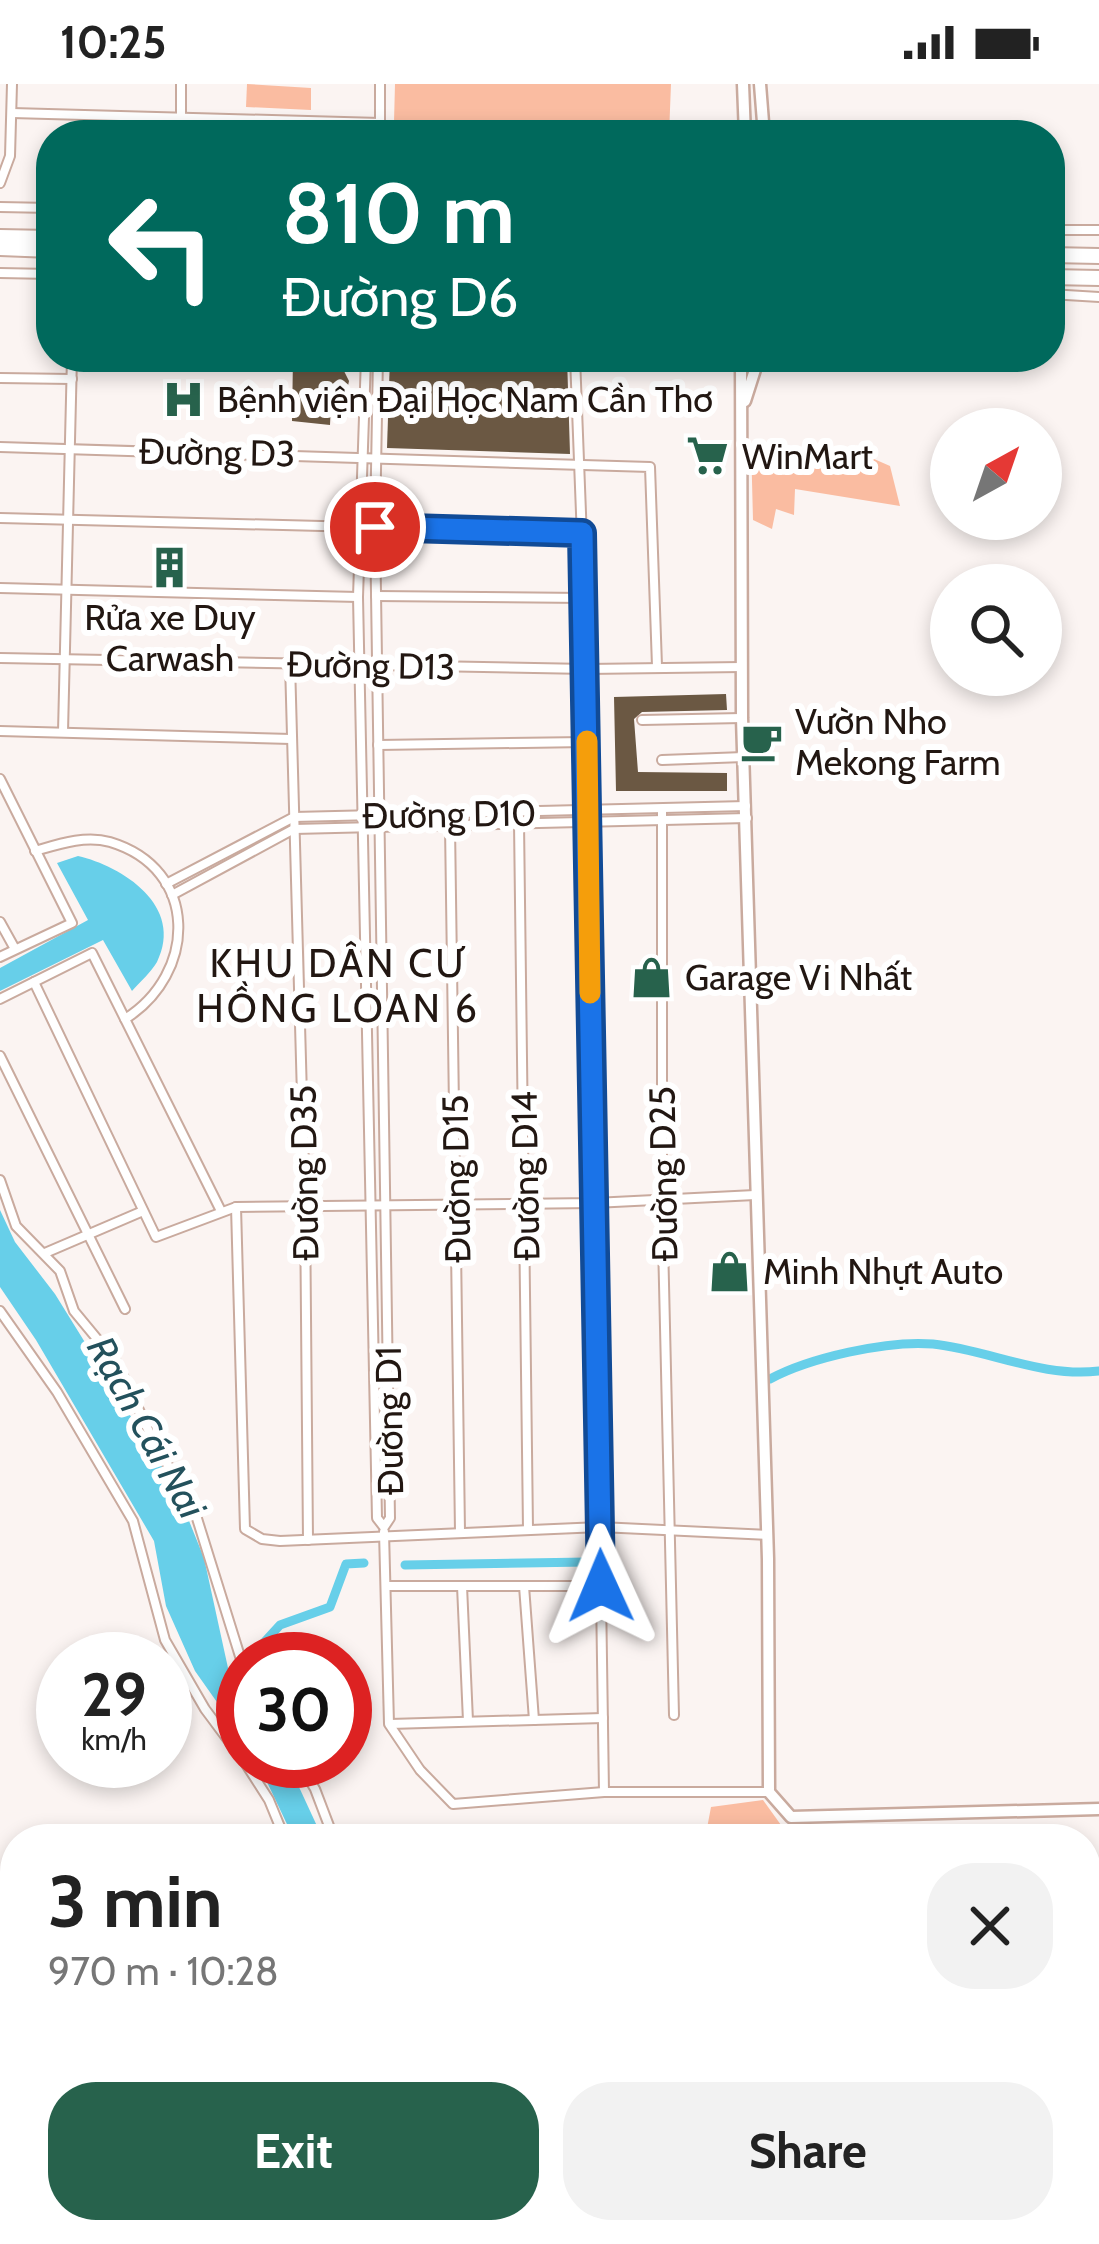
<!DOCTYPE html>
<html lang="en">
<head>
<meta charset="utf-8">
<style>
	body { margin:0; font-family:Cabin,sans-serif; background:#f2f2f2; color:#222; height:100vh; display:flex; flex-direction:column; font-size:45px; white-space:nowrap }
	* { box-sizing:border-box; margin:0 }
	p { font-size:39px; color:#767676 }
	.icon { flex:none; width:66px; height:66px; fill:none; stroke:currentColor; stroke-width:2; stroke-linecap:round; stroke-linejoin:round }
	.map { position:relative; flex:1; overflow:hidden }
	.side { position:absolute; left:0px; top:1740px; width:1101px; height:420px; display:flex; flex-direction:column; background:#fff; border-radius:48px 48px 0 0; box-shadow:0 6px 18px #0003 }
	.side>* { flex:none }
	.guide { position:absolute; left:36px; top:36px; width:1029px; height:252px; border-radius:48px; box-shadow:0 6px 18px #0003; background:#00695c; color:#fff; overflow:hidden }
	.needle { width:78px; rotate:40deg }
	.tools { position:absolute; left:930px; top:324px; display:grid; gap:24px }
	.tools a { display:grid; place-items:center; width:132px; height:132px; border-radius:50%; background:#fff; box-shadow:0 6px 18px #0003; font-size:60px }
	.speed { position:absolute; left:36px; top:1548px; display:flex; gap:24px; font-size:60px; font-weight:700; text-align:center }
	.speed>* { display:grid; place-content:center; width:156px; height:156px; border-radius:50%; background:#fff; box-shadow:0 6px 18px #0003; line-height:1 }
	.speed small { font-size:30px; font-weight:400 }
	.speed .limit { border:18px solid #d22; background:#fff; color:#111 }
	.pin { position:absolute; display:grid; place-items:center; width:102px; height:102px; color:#fff; margin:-51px; border:6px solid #fff; border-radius:50%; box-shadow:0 3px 12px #0007 }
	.me { position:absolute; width:132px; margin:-66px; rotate:359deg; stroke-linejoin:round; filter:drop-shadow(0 0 9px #0008) }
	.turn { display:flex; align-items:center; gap:42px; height:252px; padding:0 48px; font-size:54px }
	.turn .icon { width:156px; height:156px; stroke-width:2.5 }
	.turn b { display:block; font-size:84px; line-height:102px }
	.round { display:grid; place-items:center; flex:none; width:126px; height:126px; border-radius:48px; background:#f2f2f2 }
	.overview { display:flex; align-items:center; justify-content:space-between; height:204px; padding:0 48px }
	h1 { font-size:72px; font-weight:700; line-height:90px }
	.button { display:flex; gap:24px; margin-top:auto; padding:24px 48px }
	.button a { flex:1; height:138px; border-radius:48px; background:#27624c; color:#fff; font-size:48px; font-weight:700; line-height:138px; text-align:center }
	.button a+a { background:#f2f2f2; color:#222 }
	.status { display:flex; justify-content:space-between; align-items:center; height:84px; padding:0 60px; background:#fff; direction:ltr }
	.status svg { height:33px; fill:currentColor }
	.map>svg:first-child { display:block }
</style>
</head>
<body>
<div class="status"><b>10:25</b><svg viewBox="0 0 49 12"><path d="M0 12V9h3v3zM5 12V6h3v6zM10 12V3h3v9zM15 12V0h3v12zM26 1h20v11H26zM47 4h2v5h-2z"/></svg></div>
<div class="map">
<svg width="1099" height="2160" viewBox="0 0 1099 2160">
	<rect width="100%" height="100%" fill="#fbf4f2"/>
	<!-- green -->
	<g fill="#fabca1">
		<polygon points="247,0 311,4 311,26 246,23"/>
		<polygon points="395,0 671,0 669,51 440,51 439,44 394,38"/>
		<polygon points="751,358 794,376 795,389 796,376 849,364 890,382 900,422 795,405 794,431 776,425 772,445 753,436"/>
		<polygon points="763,1716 781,1741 781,1755 705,1755 711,1723"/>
	</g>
	<!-- water -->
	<g fill="#67cfe9">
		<path d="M 78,772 C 122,782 185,822 157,878 C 151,888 140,898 132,907 L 103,856 L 0,907 L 0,884 L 88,836 L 57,779 Z"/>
		<polygon points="0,1126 15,1158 55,1210 177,1407 204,1474 228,1584 243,1607 243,1655 195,1587 166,1522 154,1457 36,1256 0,1203"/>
		<polygon points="257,1677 287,1677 323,1755 294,1755"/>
		<polygon points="1086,2020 1099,2026 1099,2160 1086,2160 1078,2145 1086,2145"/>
	</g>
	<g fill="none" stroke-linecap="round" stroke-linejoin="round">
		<!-- canal -->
		<g stroke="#67cfe9" stroke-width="9">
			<path d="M 770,1295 C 809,1274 887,1256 933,1260 C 989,1266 1042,1294 1099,1287"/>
			<polyline points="405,1481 587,1478"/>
			<polyline points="249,1575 280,1541 330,1523 346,1480 364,1479"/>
			<polyline points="47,2160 69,2145"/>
			<polyline points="228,2160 231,2145"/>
		</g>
	</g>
	<!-- building -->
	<g fill="#6b5843">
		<polygon points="293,273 337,273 349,297 343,325 331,321 330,341 292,337"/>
		<polygon points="390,273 567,273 570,370 387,364"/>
		<polygon points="726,610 727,626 642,628 634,635 638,688 727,689 727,707 616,707 614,613"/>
	</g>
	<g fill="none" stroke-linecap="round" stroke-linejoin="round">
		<defs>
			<g id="street">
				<polyline points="12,29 380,39"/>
				<polyline points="181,33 181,0"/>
				<polyline points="380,51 380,0"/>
				<polyline points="0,99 10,72 12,0"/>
				<polyline points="0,123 51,124"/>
				<polyline points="1050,146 1099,146"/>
				<polyline points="0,189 51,190"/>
				<polyline points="1050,210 1099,213"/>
				<polyline points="366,273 358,513 377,1434 384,1443 390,1434 375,443 378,273"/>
				<polyline points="575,273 587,585 604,1708"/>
				<polyline points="0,294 72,295"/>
				<polyline points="0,363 650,383 657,582"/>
				<polyline points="0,434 360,443"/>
				<polyline points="375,443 582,449"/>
				<polyline points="0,504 358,513"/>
				<polyline points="376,512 584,514"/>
				<polyline points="0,574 587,585 742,583"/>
				<polyline points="290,579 305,1121 308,1456"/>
				<polyline points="642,636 742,634"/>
				<polyline points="0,647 291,655"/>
				<polyline points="63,648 72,273"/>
				<polyline points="378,661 586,658"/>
				<polyline points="662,676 744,673"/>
				<polyline points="0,695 72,839 0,873"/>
				<polyline points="662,725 662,1114 674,1631"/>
				<polyline points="519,739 528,1445"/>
				<polyline points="450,742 460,1448"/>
				<path d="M 35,767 C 59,760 85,751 110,758 C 200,785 197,890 125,935"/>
				<polyline points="166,800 294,733 746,722"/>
				<polyline points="172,811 294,745 747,734"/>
				<polyline points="0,838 15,865"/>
				<polyline points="34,898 156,1153 236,1123 594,1119 755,1111"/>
				<polyline points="0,915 92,869 220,1125"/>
				<polyline points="0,972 125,1225"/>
				<polyline points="0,1096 16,1142 60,1187 74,1227 117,1279 151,1352 195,1428 243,1582"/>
				<polyline points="236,1123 245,1445 262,1455 280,1457 600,1443 767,1451"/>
				<polyline points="45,1169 143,1127"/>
				<polyline points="0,1227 57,1308 133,1437 165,1556 205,1625 243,1676"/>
				<polyline points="384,1448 389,1640 420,1686 453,1720 604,1708 769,1708"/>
				<polyline points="389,1502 601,1502"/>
				<polyline points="462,1502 468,1637"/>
				<polyline points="524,1502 534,1636"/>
				<polyline points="390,1640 603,1634"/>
				<polyline points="233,1662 243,1655"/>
				<polyline points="244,1677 269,1716 285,1755"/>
				<polyline points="298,1677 315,1705 334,1755"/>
				<polyline points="571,2145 587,2160"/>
				<polyline points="68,2160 89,2145"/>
				<polyline points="206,2160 207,2145"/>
				<polyline points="243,2160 245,2145"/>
			</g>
			<g id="secondary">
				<polyline points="743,0 745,51"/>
				<polyline points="760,0 764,51"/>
				<polyline points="741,273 742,634 768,1475 769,1708 791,1733 1099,1725"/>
				<polyline points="745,317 759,273"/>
			</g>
			<g id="highway">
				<polyline points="0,153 51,154"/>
				<polyline points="0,164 51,166"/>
				<polyline points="1050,171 1099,172"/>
				<polyline points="1050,193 1099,194"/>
			</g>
		</defs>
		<!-- street casing -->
		<use href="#street" stroke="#c9aa9e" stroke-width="12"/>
		<!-- secondary casing -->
		<use href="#secondary" stroke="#c9aa9e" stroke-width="15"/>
		<!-- highway casing -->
		<use href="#highway" stroke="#c9aa9e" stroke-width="18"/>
		<!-- street -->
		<use href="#street" stroke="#fff" stroke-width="8"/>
		<!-- secondary -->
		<use href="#secondary" stroke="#fff" stroke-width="10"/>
		<!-- highway -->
		<use href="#highway" stroke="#fff" stroke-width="14"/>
	</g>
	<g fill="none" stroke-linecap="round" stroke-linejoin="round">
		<defs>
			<polyline id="route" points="375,443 582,449 601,1502"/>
		</defs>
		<!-- route casing -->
		<use href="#route" stroke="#114b97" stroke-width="30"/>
		<!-- route -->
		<use href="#route" stroke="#1a73e8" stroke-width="21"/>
		<!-- slow -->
		<polyline stroke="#f59e0b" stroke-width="21" points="587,657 590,909"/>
	</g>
	<!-- icons -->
	<defs>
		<symbol id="hospital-bare" viewBox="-9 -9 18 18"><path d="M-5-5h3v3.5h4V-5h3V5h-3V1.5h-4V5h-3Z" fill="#27624c" stroke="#fff" stroke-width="2.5" paint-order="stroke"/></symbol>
		<symbol id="supermarket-bare" viewBox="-9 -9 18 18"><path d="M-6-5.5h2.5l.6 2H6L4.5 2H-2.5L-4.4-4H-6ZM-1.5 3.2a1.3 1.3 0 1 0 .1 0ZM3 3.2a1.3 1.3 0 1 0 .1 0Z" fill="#27624c" stroke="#fff" stroke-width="2.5" paint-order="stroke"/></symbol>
		<symbol id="building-bare" viewBox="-9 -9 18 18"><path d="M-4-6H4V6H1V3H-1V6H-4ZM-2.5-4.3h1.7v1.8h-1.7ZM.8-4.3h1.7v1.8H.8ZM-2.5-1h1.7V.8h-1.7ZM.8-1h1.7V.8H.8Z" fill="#27624c" stroke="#fff" stroke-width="2.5" paint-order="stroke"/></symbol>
		<symbol id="cafe-bare" viewBox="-9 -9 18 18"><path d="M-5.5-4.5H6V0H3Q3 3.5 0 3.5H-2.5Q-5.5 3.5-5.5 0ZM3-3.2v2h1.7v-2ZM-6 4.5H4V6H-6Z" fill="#27624c" stroke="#fff" stroke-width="2.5" paint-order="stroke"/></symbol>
		<symbol id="shop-bare" viewBox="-9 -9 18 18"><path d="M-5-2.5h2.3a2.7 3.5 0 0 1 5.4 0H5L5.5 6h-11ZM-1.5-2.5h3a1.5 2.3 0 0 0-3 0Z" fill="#27624c" stroke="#fff" stroke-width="2.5" paint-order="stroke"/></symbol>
	</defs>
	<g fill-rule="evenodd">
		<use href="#hospital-bare" x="154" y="286" width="59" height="59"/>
		<use href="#supermarket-bare" x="678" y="342" width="59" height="59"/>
		<use href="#building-bare" x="140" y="454" width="59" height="59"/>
		<use href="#cafe-bare" x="732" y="628" width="59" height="59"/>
		<use href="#shop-bare" x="622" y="864" width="59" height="59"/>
		<use href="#shop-bare" x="700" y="1158" width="59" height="59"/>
	</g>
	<g text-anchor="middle" stroke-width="12" stroke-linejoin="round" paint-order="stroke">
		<!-- poi labels -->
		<g font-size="36" fill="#221712" stroke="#fff" text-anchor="start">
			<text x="217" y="328">Bệnh viện Đại Học Nam Cần Thơ</text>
			<text x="742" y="385">WinMart</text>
			<text x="170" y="546" text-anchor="middle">Rửa xe Duy<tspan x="170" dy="41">Carwash</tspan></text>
			<text x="795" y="650">Vườn Nho<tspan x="795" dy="41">Mekong Farm</tspan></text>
			<text x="685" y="906">Garage Vi Nhất</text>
			<text x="763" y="1200">Minh Nhựt Auto</text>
		</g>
		<!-- street labels -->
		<g font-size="36" fill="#221712" stroke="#fff">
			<text transform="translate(217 368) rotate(1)" y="13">Đường D3</text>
			<text transform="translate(371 581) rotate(1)" y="13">Đường D13</text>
			<text transform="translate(449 730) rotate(-1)" y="13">Đường D10</text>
			<text transform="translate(304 1089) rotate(-91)" y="13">Đường D35</text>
			<text transform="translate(663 1090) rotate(-91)" y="13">Đường D25</text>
			<text transform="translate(525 1092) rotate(-91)" y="13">Đường D14</text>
			<text transform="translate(456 1095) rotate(-91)" y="13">Đường D15</text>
			<text transform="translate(389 1337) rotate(-91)" y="13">Đường D1</text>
		</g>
		<!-- neighbourhood labels -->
		<g font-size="39" letter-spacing="3" fill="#221712" stroke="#fff">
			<text x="338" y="893">KHU DÂN CƯ<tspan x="338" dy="45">HỒNG LOAN 6</tspan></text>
		</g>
		<!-- water labels -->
		<g font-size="39" font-style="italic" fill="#23515c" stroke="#fff">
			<text transform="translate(147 1343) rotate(61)" y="14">Rạch Cái Nai</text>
		</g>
	</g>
</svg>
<div class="tools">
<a><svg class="needle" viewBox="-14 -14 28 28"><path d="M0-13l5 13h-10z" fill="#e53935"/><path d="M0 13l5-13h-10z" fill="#767676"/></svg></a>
<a><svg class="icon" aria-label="search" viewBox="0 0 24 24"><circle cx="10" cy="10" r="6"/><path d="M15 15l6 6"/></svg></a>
</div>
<div class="speed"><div>29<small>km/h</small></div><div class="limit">30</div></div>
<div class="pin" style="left:375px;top:443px;background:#d93025"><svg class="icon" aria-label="arrive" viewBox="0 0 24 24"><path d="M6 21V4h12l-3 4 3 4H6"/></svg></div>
<svg class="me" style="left:601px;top:1502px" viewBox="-20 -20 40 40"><path d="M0-17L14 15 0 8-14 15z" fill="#1a73e8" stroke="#fff" stroke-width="4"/></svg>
<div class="guide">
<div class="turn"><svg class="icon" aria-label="left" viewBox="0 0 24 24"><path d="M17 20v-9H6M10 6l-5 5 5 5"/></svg><div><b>810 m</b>Đường D6</div></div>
</div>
<section class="side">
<div class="overview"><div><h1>3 min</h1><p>970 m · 10:28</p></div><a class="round"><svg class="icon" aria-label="close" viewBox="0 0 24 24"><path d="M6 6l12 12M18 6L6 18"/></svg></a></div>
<div class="button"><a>Exit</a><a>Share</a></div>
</section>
</div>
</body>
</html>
